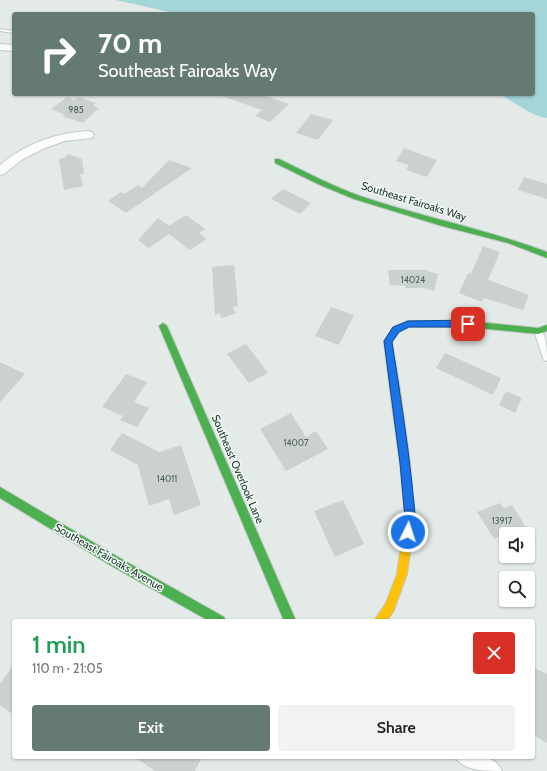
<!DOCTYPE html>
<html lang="en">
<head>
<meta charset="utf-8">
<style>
	body { margin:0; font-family:Cabin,sans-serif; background:#f2f2f2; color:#222; height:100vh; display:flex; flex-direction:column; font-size:15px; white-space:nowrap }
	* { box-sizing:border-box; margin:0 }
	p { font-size:13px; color:#767676 }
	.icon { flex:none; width:22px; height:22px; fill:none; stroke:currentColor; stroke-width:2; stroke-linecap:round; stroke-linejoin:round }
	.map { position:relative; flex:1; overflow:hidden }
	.drawer { position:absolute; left:12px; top:619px; width:523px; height:140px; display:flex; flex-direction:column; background:#fff; border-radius:4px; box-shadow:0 1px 3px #0004 }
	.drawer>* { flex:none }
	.top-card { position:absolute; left:12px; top:12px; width:523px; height:84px; border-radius:4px; box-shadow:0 1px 3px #0004; background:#657a72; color:#fff; overflow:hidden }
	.tools { position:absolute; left:499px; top:527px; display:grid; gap:8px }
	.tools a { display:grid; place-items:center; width:36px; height:36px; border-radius:4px; background:#fff; box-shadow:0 1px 3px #0004; font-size:20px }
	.pin { position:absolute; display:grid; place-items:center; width:34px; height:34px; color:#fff; margin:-17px; border-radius:8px; box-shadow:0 2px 6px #0006 }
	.me { position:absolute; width:44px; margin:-22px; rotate:4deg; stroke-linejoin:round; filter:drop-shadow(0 0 3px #0008) }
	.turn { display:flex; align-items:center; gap:14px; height:84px; padding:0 20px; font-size:18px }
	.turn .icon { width:52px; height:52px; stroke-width:2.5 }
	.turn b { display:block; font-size:28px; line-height:34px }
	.round { display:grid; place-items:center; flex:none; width:42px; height:42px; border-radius:4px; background:#f2f2f2 }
	.headline { display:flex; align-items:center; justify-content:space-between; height:68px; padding:0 20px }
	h1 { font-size:24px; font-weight:600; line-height:30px; color:#1e9e55 }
	.primary-button { display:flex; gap:8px; margin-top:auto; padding:8px 20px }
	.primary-button a { flex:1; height:46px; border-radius:4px; background:#657a72; color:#fff; font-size:16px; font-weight:600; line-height:46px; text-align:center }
	.primary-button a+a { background:#f2f2f2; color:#222 }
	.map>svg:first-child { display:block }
</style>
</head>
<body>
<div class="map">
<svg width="547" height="771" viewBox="0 0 547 771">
	<rect width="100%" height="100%" fill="#e4eae7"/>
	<!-- water -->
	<path fill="#a4d6d8" d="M 116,0 L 547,0 L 547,118 C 530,116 515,101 498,94 L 533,94 L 533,14 L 178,14 Z"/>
	<!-- building -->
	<g fill="#cbd1ce">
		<polygon points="222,94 260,94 289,104 270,122 255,116 262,110 222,96"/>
		<polygon points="67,97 74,100 78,97 96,103 93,106 99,108 83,123 62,116 64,114 51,109"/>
		<polygon points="311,114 333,120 318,140 296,133"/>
		<polygon points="404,148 437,160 427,177 406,170 409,165 396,161"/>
		<polygon points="68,154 82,159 84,174 80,174 83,186 64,190 59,159 64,158"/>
		<polygon points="169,160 192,168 126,213 108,201 121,192 124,194 138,185 142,188"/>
		<polygon points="524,177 547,184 547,199 518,190"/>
		<polygon points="283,189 311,203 300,214 271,199"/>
		<polygon points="186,215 205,229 199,233 207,239 190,250 169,234 149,248 138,240 158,218 169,226"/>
		<polygon points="483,246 500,252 488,280 529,295 523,310 484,298 482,302 459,293 468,273 471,274"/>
		<polygon points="234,265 238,306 232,307 236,313 222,318 219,313 215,315 212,267"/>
		<polygon points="388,270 427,270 427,271 438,274 434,291 424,288 405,288 406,286 390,285"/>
		<polygon points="331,307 354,315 339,345 315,336"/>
		<polygon points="246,344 268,373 249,383 227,354"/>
		<polygon points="445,353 501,378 493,395 436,368"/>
		<polygon points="0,362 25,374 0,402"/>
		<polygon points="126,374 147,382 134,402 149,408 137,427 120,420 123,416 102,407"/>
		<polygon points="506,391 522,398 515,413 499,405"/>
		<polygon points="291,413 306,437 316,431 328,449 286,471 260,429"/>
		<polygon points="122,433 159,452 181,445 201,505 174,515 169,499 149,506 138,465 110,450"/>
		<polygon points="343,500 364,544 335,557 314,511"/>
		<polygon points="500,503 504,508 512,505 536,543 528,547 528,534 506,534 506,545 501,536 494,539 477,512"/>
		<polygon points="14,664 14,715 0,705 0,684"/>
		<polygon points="533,667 547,674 547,743 533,735"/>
		<polygon points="134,757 202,757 195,771 155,771"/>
	</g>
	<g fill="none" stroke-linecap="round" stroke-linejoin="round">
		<defs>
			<g id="lane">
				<polygon points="0,29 14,31 14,33 0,31"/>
				<path d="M 538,328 C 547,332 547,352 547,361 L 544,360 L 543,358 L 534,331 Z"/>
			</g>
			<g id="street">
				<polygon points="0,44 14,45 14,51 0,50"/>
				<path d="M 88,131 L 92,132 L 94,135 L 92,138 L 65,141 L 45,148 L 23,159 L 4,174 L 0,175 L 0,165 C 25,144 55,133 88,131 Z"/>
				<path d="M 455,757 C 473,757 494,752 502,771 C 485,771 463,771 455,757 Z"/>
			</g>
			<g id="fast">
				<path d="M 275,159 L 279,159 C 306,172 332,186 360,196 C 422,217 486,229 547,252 L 547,258 L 508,243 L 442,226 L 354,199 L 320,185 L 275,163 Z"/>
				<polygon points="408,321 468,321 538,328 547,325 547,331 538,334 468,327 409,327 399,332 392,342 400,390 398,393 395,394 392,393 390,390 384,341 393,328"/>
				<polygon points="163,323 167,326 296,621 284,621 159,326"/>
				<polygon points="0,487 118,557 224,617 226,621 209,621 110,565 0,498"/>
			</g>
			<polygon id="slow" points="395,386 398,387 400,390 410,463 415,518 407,574 394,610 387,621 374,621 386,603 397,574 405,518 400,463 390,390 392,387"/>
		</defs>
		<!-- lane casing -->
		<use href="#lane" stroke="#c1c7c4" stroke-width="2"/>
		<!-- street casing -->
		<use href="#street" stroke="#c1c7c4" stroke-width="2"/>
		<!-- fast casing -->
		<use href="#fast" stroke="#c0c7c4" stroke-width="2"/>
		<!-- slow casing -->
		<use href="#slow" stroke="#c0c7c4" stroke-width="2"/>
		<!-- lane -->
		<use href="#lane" fill="#fbfcfb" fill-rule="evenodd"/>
		<!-- street -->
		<use href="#street" fill="#fbfcfb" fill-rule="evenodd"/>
		<!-- fast -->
		<use href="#fast" fill="#4caf50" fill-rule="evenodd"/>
		<!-- slow -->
		<use href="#slow" fill="#ffc107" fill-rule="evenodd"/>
	</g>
	<!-- route -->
	<path fill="#1a73e8" stroke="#114b97" d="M 468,320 L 472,324 L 468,327 L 409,327 L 399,332 L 392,342 C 399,389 407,436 412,484 C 413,500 418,520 412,535 L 408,537 L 404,535 L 403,532 L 405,518 L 400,463 L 384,341 L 393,327 L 408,321 Z"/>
	<g text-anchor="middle" stroke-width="3" stroke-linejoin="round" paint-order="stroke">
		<!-- number labels -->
		<g font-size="9" fill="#4c635a">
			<text x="76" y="113">985</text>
			<text x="413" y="283">14024</text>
			<text x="296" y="446">14007</text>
			<text x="167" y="482">14011</text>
			<text x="502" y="524">13917</text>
		</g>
		<!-- street labels -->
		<g font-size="11" fill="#213d33" stroke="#f2f9f5">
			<text transform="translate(414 201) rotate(17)" y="4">Southeast Fairoaks Way</text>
			<text transform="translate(238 469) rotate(67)" y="4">Southeast Overlook Lane</text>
			<text transform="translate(109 557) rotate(30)" y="4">Southeast Fairoaks Avenue</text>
		</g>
	</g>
</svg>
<div class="tools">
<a><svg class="icon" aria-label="sound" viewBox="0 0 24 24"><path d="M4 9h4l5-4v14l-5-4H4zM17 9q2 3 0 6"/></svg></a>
<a><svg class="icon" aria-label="search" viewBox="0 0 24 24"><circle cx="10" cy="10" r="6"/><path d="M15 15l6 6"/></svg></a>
</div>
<div class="pin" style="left:468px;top:324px;background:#d93025"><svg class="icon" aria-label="arrive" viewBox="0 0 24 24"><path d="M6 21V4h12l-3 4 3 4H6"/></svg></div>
<svg class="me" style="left:408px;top:532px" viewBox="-20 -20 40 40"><circle r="17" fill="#1a73e8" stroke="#fff" stroke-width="3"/><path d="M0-11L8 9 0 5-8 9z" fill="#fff"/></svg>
<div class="top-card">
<div class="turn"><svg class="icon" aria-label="right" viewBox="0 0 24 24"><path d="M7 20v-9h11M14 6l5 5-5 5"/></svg><div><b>70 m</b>Southeast Fairoaks Way</div></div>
</div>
<section class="drawer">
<div class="headline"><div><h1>1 min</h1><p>110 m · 21:05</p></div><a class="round" style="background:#d93025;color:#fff"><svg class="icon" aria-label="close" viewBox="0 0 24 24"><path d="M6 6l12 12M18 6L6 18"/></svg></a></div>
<div class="primary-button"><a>Exit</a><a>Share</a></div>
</section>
</div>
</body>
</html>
